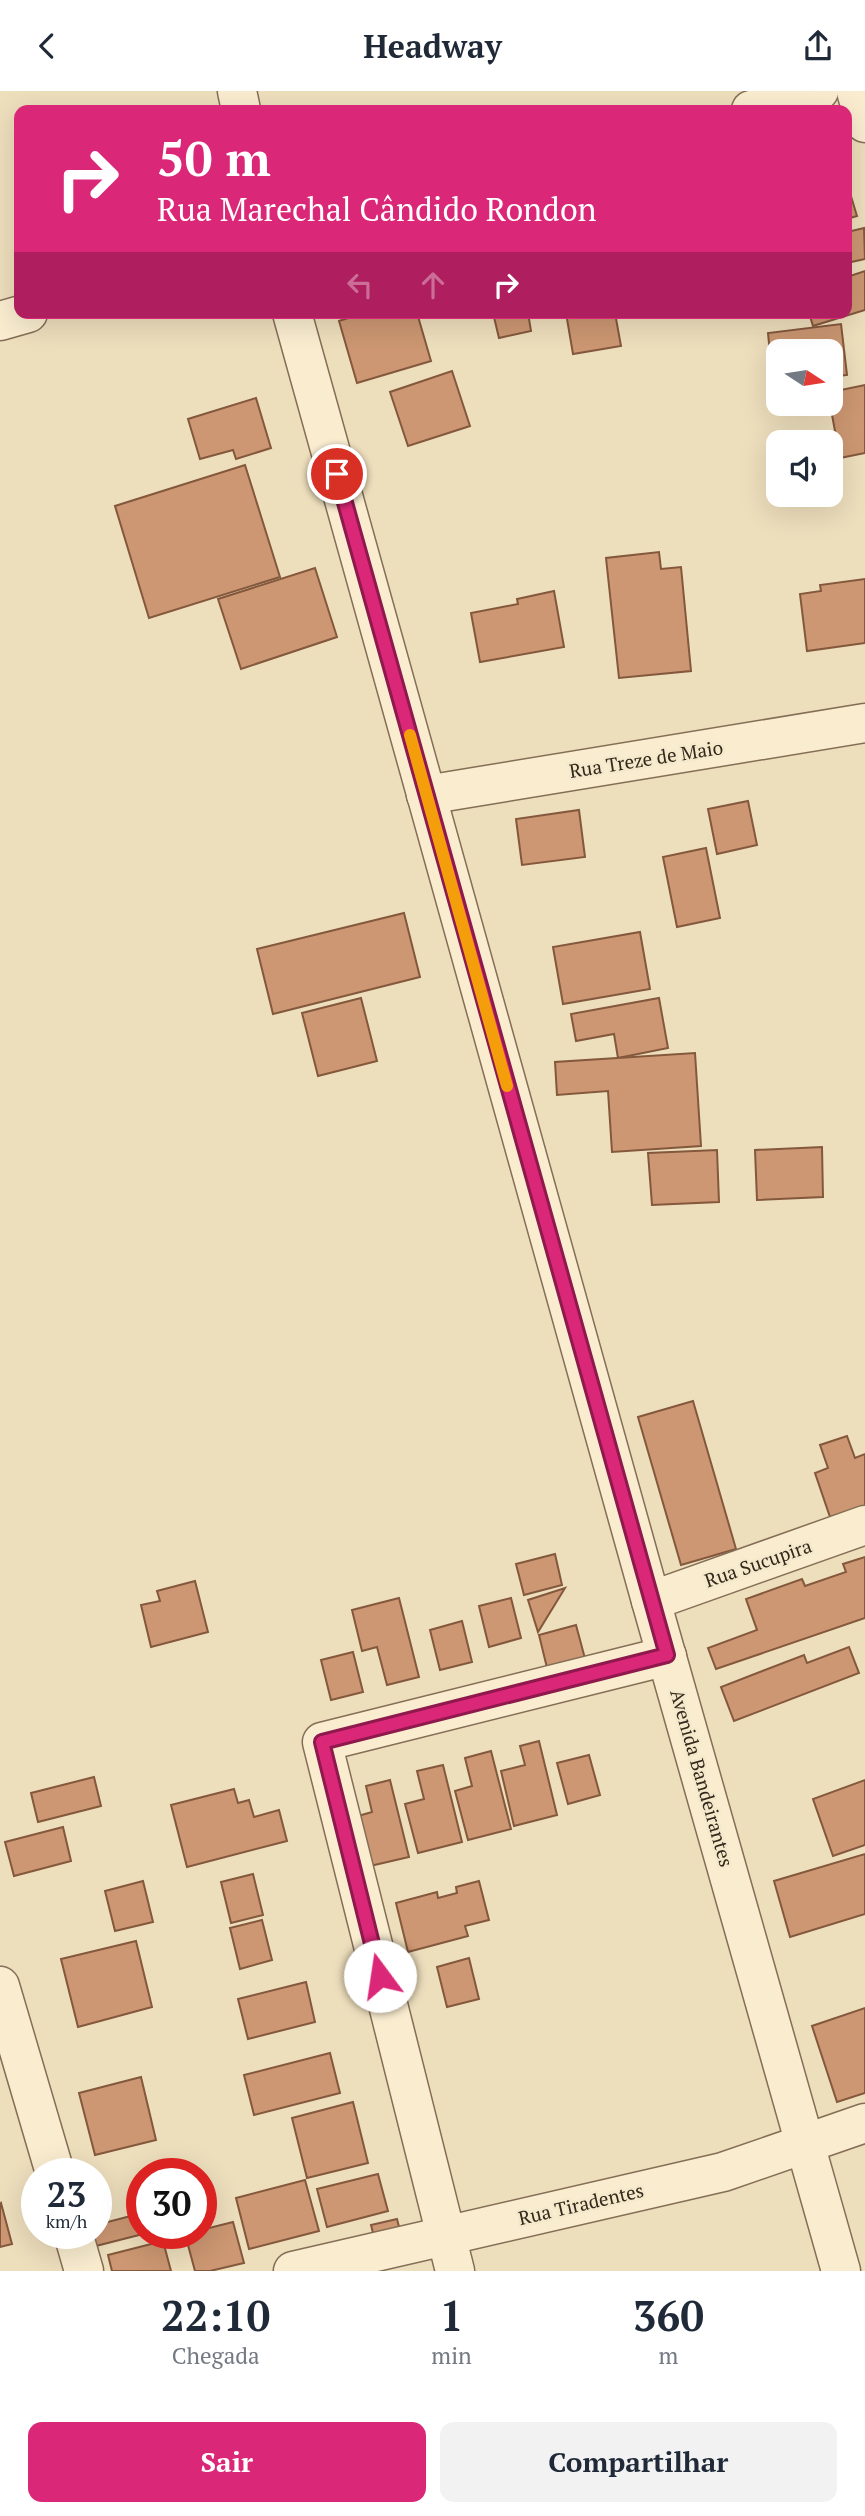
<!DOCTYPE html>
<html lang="pt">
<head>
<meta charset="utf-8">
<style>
	body { margin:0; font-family:"PT Serif",serif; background:#f2f2f3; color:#1f2937; height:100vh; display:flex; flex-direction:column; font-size:26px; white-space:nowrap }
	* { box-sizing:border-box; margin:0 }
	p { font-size:23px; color:#747a83 }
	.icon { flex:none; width:38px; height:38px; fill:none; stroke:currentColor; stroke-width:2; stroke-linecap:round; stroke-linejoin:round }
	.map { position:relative; height:2180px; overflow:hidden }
	.drawer { display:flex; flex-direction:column; background:#fff; flex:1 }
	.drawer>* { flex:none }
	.top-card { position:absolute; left:14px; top:14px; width:838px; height:214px; border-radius:14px; box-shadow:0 7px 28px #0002; background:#db2777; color:#fff; overflow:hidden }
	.needle { width:46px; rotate:102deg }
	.buttons { position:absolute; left:766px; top:248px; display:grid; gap:14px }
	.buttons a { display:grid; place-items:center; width:77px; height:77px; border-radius:14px; background:#fff; box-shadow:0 7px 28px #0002; font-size:35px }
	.speed { position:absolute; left:21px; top:2067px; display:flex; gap:14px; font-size:35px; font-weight:700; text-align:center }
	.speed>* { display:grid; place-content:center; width:91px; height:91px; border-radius:50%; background:#fff; box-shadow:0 7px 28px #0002; line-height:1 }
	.speed small { font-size:18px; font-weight:400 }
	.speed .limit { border:10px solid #d22; background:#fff; color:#111 }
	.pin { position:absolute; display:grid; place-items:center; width:60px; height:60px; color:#fff; margin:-30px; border:4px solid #fff; border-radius:50%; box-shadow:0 2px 7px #0007 }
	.me { position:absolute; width:77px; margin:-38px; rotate:346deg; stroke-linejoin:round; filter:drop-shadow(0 0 5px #0008) }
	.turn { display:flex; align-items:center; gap:24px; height:147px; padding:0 28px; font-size:32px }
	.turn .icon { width:91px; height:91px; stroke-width:2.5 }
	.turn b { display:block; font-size:49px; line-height:60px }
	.lanes { display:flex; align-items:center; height:66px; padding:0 28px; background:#0003; justify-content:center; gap:35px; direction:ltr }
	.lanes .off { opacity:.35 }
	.eta { display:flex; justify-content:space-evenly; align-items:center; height:119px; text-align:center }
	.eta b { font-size:42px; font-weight:800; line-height:49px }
	.button { display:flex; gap:14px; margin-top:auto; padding:14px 28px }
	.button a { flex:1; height:80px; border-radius:14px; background:#db2777; color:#fff; font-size:28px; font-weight:800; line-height:80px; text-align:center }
	.button a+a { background:#f2f2f3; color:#1f2937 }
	header { display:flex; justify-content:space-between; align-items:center; height:91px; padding:0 28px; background:#fff; font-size:32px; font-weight:800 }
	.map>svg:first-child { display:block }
</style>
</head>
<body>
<header><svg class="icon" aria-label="back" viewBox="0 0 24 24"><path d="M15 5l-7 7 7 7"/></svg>Headway<svg class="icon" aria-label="share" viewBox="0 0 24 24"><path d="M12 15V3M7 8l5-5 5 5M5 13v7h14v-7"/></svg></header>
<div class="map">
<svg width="865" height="2180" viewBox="0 0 865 2180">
	<rect width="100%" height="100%" fill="#eddebc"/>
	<!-- building -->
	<g fill="#cc9772" stroke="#84583c" stroke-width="2">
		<polygon points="847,92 857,125 847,128"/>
		<polygon points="864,137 865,168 847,172 847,141"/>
		<polygon points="865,180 865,219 813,235 809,222 847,222 847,186"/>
		<polygon points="364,222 417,222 431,270 357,292 339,230"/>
		<polygon points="493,222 528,222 531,240 499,247"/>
		<polygon points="566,222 615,222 621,255 573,263"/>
		<polygon points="841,233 847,284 831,286 831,261 779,261 779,292 773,293 768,242"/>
		<polygon points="452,280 470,335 408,355 390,301"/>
		<polygon points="865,294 865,362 840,367 830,313 831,301"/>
		<polygon points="256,307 271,357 236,368 233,359 200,368 188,328"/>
		<polygon points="245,374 280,486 149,527 115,415"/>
		<polygon points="659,461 661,478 681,476 691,580 619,587 606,467"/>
		<polygon points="315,477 337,546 241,578 218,508"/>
		<polygon points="865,488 865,552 807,560 800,503 821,500 820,494"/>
		<polygon points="554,500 564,556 480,571 471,522 518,513 517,508"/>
		<polygon points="748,710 757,754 717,763 708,718"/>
		<polygon points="579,719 585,766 522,774 516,728"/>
		<polygon points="706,757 720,827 677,836 663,766"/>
		<polygon points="404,822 420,886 273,923 257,858"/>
		<polygon points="640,841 650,898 563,913 553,856"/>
		<polygon points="361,907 377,970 318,985 302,922"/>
		<polygon points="659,907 668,957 618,967 614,943 576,950 571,923"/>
		<polygon points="695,962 701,1055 612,1061 608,1000 557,1004 555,971"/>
		<polygon points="822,1056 823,1106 757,1109 755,1059"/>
		<polygon points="717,1059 719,1111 652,1114 648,1062"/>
		<polygon points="693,1310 736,1458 681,1474 638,1326"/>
		<polygon points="847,1345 855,1367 865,1363 865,1415 830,1426 815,1382 828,1377 820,1354"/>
		<polygon points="555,1463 562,1494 524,1504 516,1473"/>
		<polygon points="865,1466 865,1527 716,1578 708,1557 757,1539 746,1508 802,1488 805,1495 846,1481 843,1473"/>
		<polygon points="195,1490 208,1541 151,1556 141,1514 160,1510 157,1500"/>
		<polygon points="565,1497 538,1541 528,1509"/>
		<polygon points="399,1507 419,1586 387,1594 377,1556 362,1560 352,1519"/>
		<polygon points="511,1507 521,1547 489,1556 479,1515"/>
		<polygon points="462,1530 472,1571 440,1579 430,1539"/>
		<polygon points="576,1534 587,1575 549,1585 539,1544"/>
		<polygon points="849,1556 859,1582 734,1630 721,1596 804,1564 807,1572"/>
		<polygon points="353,1561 363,1601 331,1609 321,1569"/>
		<polygon points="539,1650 557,1724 514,1735 501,1680 525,1674 520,1655"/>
		<polygon points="491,1660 511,1738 468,1749 455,1700 472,1695 465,1667"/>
		<polygon points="589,1664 600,1704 568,1713 557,1672"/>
		<polygon points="443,1674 462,1751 418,1762 405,1713 424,1708 417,1680"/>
		<polygon points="94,1686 101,1715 38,1731 31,1702"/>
		<polygon points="390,1689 409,1766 370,1775 358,1725 372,1721 366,1695"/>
		<polygon points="865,1689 865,1754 833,1765 813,1708"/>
		<polygon points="234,1698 238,1712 249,1709 254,1726 279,1719 287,1750 187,1776 171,1714"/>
		<polygon points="63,1736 71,1770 14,1785 5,1751"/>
		<polygon points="865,1763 865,1823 790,1846 774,1790"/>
		<polygon points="253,1783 263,1824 231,1832 221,1791"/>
		<polygon points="143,1790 153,1831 115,1840 105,1800"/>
		<polygon points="479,1790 489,1829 465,1835 468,1845 408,1861 396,1812 437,1801 438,1807 457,1802 456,1796"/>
		<polygon points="262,1829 272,1869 240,1878 230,1837"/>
		<polygon points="136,1850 152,1916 78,1936 61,1868"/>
		<polygon points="469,1867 479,1908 447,1916 437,1876"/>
		<polygon points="306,1891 315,1931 248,1948 238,1908"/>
		<polygon points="865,1917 865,2002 837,2011 812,1935"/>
		<polygon points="330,1962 340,2002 254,2024 244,1984"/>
		<polygon points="141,1986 156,2049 95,2064 79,2002"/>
		<polygon points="353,2011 368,2072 307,2087 292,2027"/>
		<polygon points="172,2073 175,2082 142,2082 142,2087 140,2081"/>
		<polygon points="378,2083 388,2120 327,2136 317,2098"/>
		<polygon points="305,2089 319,2140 249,2158 236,2107"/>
		<polygon points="1,2112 12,2153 0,2156 0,2113"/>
		<polygon points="142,2122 142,2142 147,2142 92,2156 88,2142 96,2142 96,2134"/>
		<polygon points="397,2128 403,2151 377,2158 371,2134"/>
		<polygon points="233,2131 244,2172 210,2180 195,2180 185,2143 201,2142 201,2139"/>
		<polygon points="163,2150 171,2180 112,2180 108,2164"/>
	</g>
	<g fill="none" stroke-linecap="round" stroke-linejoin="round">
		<defs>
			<g id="minor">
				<polyline points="856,0 865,32"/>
				<polyline points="751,19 819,0"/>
				<polyline points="0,230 28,222"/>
				<polyline points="426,704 865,632"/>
				<polyline points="651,1510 865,1434"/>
				<polyline points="0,1895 55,2082"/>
				<polyline points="73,2142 84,2180"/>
				<polyline points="293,2180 723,2081 865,2032"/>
				<polyline points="455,2180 322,1651 667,1565"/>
			</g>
			<g id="tertiary">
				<polyline points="237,0 241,19"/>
				<polyline points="292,222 651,1510 841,2180"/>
			</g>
		</defs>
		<!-- minor casing -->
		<use href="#minor" stroke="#856e56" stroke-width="41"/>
		<!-- tertiary casing -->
		<use href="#tertiary" stroke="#856e56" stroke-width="41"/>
		<!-- minor -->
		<use href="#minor" stroke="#f9eccf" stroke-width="38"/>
		<!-- tertiary -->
		<use href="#tertiary" stroke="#f9eccf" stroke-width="38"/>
	</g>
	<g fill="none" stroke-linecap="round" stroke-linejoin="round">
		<defs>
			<polyline id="route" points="337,383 667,1564 322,1651 380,1885"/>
		</defs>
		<!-- route casing -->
		<use href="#route" stroke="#8e194d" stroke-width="18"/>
		<!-- route -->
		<use href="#route" stroke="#db2777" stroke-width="12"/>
		<!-- slow -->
		<polyline stroke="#f59e0b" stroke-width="12" points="410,644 507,995"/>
	</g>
	<g text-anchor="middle" stroke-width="5" stroke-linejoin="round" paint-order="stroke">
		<!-- street labels -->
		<g font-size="19" fill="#34271b" stroke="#f5e9cc">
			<text transform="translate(646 668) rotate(-9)" y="7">Rua Treze de Maio</text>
			<text transform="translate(758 1472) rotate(-19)" y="7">Rua Sucupira</text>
			<text transform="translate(702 1687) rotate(74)" y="7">Avenida Bandeirantes</text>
			<text transform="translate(581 2113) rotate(-13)" y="7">Rua Tiradentes</text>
		</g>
	</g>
</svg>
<div class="buttons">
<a><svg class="needle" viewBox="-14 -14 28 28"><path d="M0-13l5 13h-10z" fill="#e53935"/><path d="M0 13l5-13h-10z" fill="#747a83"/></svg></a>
<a><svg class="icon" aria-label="sound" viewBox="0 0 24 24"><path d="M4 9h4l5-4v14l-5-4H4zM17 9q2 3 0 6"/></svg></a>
</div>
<div class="speed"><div>23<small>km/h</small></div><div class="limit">30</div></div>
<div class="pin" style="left:337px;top:383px;background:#d93025"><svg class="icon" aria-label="arrive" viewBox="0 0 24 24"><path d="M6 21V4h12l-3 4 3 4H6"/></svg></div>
<svg class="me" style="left:380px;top:1885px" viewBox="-20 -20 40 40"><circle r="19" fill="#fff"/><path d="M0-13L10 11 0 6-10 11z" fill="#db2777"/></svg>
<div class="top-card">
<div class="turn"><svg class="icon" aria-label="right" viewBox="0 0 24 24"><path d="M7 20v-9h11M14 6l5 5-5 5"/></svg><div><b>50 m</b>Rua Marechal Cândido Rondon</div></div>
<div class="lanes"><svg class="icon off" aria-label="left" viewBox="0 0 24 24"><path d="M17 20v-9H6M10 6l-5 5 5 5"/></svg><svg class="icon off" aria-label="ahead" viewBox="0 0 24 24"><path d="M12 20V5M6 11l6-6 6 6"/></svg><svg class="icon" aria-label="right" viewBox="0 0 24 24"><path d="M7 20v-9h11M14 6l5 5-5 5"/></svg></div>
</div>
</div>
<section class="drawer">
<div class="eta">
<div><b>22:10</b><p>Chegada</p></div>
<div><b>1</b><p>min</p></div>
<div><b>360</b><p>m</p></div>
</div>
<div class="button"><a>Sair</a><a>Compartilhar</a></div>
</section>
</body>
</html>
